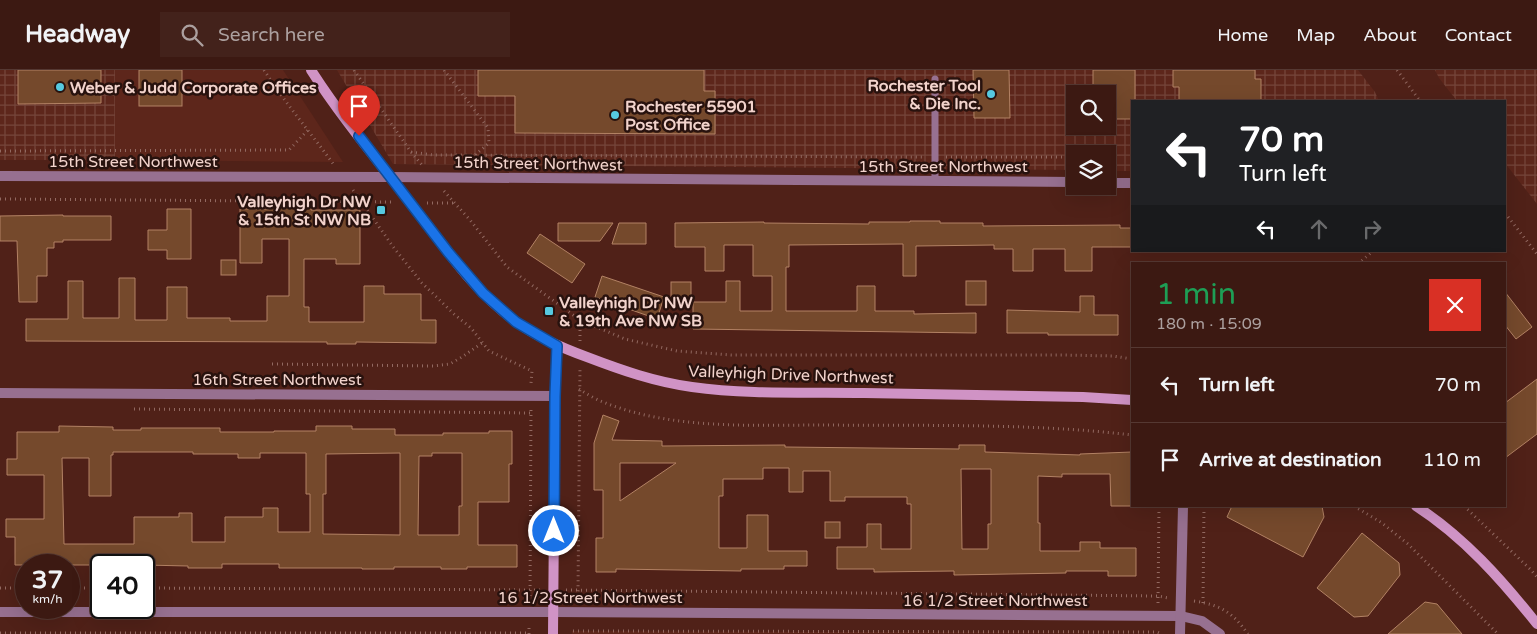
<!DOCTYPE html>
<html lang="en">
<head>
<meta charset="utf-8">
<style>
	body { margin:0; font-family:"Varela Round",sans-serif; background:#43221b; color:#f1f3f6; height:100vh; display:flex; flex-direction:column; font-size:19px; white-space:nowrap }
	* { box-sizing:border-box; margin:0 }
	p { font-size:16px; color:#aca09f }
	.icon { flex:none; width:28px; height:28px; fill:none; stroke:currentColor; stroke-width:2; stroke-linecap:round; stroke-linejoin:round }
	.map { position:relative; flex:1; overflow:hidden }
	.sheet { position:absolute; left:1131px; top:192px; width:375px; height:245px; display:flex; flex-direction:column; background:#3c1912; border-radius:0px; box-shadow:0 5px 20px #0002,0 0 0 1px #553832 }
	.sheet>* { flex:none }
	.hud { position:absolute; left:1131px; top:30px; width:375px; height:152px; border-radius:0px; box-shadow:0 5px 20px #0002,0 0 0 1px #553832; background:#202124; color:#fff; overflow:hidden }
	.fabs { position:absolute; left:1066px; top:15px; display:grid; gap:10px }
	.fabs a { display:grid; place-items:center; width:50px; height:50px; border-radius:0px; background:#3c1912; box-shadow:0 5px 20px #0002,0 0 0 1px #553832; font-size:25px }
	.speed { position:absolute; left:15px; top:484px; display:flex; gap:10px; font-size:25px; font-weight:700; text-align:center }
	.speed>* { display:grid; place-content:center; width:65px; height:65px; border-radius:50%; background:#3c1912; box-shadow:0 5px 20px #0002,0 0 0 1px #553832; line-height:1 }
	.speed small { font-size:12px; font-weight:400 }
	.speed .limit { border:2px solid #111; border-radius:8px; background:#fff; color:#111 }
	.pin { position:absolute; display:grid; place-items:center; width:42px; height:42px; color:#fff; margin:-51px -21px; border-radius:50% 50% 50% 0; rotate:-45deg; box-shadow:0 0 5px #0007 }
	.pin .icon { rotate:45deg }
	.me { position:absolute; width:55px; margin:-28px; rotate:0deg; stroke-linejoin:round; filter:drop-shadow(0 0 4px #0008) }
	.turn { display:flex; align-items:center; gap:18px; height:105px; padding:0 25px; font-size:22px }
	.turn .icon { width:65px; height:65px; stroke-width:2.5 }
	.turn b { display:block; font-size:35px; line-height:42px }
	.lanes { display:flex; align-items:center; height:48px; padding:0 25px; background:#0003; justify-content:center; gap:25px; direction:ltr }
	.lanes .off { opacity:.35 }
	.round { display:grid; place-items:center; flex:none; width:52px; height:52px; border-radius:0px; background:#43221b }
	.headline { display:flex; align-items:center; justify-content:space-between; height:85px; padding:0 25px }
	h1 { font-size:30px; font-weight:600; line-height:38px; color:#1e9e55 }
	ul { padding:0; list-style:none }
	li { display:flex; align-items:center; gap:15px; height:75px; padding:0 25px; border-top:1px solid #553832 }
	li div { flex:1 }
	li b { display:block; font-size:19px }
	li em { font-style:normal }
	header { display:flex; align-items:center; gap:30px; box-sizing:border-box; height:70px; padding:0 25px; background:#3c1912; border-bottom:1px solid #553832 }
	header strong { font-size:24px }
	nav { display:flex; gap:28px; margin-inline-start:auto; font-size:18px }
	.search { width:350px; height:45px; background:#43221b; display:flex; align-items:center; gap:12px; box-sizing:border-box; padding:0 18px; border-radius:0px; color:#aca09f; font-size:19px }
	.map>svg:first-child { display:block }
</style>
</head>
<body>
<header>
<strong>Headway</strong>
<div class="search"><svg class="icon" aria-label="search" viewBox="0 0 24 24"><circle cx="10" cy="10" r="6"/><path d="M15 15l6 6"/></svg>Search here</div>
<nav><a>Home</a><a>Map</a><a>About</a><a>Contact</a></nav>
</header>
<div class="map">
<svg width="1537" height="564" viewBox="0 0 1537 564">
	<defs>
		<pattern id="industrial-grid" width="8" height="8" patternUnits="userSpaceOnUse" patternTransform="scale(1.25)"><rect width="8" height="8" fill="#5d261b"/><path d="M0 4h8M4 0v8" fill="none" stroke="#75453b"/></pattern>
	</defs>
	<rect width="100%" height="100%" fill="#502118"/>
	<!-- built -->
	<g fill="#5d261b">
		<polygon points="115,0 283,0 343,92 115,90"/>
		<polygon points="572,561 1157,563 572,564"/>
	</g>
	<!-- industrial -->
	<g fill="url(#industrial-grid)" fill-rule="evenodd">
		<rect x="0" y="0" width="115" height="90"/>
		<path d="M 337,0 L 1358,0 L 1375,22 L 1379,31 L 1132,31 L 1132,101 L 1108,101 L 1108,84 L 1075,84 L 1075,100 L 393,94 ZM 1075,24 L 1108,24 L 1108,56 L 1075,56 Z"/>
		<polygon points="1435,0 1537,0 1537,134 1505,93 1505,31 1457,31 1439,8"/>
	</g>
	<!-- building -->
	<g fill="#75492c" stroke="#b38264" fill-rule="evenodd">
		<polygon points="18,0 101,0 101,33 18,34"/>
		<rect x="139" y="0" width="43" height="36"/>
		<polygon points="478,0 704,0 704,21 715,21 715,64 515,63 515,26 478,26"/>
		<polygon points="973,0 1009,0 1010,48 974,48"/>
		<polygon points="1093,0 1135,0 1135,31 1132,31 1132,49 1108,49 1108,24 1093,24"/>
		<polygon points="1173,0 1255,0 1255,9 1261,9 1261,31 1179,31 1179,17 1173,17"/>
		<polygon points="271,136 311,136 311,140 360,140 360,194 336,194 336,189 304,189 304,237 309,237 309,252 364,252 364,216 384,216 384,224 421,224 421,250 436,250 436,273 356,272 356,274 327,274 327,272 26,271 26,249 68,249 68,211 83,211 83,248 119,248 119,208 135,208 135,250 167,250 167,217 187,217 187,248 230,248 230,251 267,251 267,226 289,226 289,169 262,169 262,193 240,193 240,139 271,139"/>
		<polygon points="167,139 191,139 191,189 167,189 167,180 148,180 148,160 167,160"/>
		<polygon points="63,145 63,146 111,146 111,170 63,170 63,172 54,172 54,178 47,178 47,206 37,206 37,232 19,232 17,171 0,171 0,146"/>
		<polygon points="910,151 940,151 940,153 983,153 983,156 1120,155 1120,158 1132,158 1132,177 1092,177 1092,201 1065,201 1065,179 1033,179 1033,201 1013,201 1013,179 994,179 994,175 916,176 916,206 903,206 903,174 789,175 789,197 786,197 786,241 857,241 857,216 875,216 875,241 914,241 914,244 976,243 976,263 693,259 693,232 726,232 726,211 740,211 740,241 772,241 772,206 753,206 753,175 724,175 724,201 705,201 705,177 675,177 675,153 764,152 764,153 869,154 869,152 910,152"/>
		<polygon points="558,153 613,153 600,171 558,171"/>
		<polygon points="619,153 646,153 646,174 612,174"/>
		<polygon points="540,164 585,194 572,213 527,183"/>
		<rect x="221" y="190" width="15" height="15"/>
		<polygon points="602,206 664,227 657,249 595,227"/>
		<rect x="966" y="211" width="20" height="24"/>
		<rect x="671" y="212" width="20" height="19"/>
		<polygon points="1505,222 1532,257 1516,269 1505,255"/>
		<polygon points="1080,226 1094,226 1094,245 1118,245 1118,265 1048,265 1048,263 1007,263 1007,240 1080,242"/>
		<polygon points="1537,309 1537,364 1505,388 1505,333"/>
		<path d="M 603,345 L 619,351 L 612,370 L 662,371 L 662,376 L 785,375 L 785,377 L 959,379 L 959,375 L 985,375 L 985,382 L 1080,385 L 1080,384 L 1132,382 L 1131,436 L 1111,436 L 1110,404 L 1062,404 L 1062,407 L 1038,406 L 1038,453 L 1040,453 L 1040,481 L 1080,481 L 1080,472 L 1100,472 L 1100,478 L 1136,478 L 1136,506 L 1108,506 L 1108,501 L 1066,501 L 1066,503 L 954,505 L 954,501 L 874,502 L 874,499 L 837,499 L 837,477 L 867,477 L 867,454 L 881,454 L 881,479 L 911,479 L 911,434 L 907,434 L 907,427 L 845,427 L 845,431 L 830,431 L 830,401 L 803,401 L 803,422 L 789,422 L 789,398 L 763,398 L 763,409 L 723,409 L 723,426 L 719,426 L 719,478 L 747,478 L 747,445 L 768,445 L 768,481 L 807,481 L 807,496 L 784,496 L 784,499 L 741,499 L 741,501 L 616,499 L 616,502 L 596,502 L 596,468 L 603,468 L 603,420 L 594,420 L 594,373 ZM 620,393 L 676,393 L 620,431 ZM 961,399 L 991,399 L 991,454 L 988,454 L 988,479 L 962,479 Z"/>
		<path d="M 59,356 L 113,357 L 113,360 L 141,360 L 141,358 L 220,358 L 220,362 L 274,362 L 274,361 L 316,361 L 316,356 L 352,356 L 352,359 L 395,359 L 395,365 L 443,365 L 443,363 L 489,363 L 489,361 L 512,361 L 512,394 L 509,394 L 509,432 L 478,432 L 478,475 L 517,475 L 517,497 L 467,497 L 467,499 L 441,499 L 441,497 L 394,497 L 394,499 L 362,499 L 362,498 L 279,498 L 279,494 L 222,494 L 222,498 L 188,498 L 188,496 L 144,495 L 15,495 L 15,467 L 6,467 L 6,449 L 44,449 L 44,405 L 7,405 L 7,389 L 17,389 L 17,362 L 59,362 ZM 113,382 L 193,382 L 193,384 L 238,384 L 238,388 L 260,388 L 260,383 L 306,383 L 306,424 L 310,424 L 310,462 L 278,462 L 278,438 L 263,438 L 263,447 L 225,447 L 225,472 L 192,472 L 192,443 L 179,443 L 179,447 L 134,447 L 134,474 L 64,474 L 62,388 L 89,388 L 89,426 L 111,426 L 111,385 L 113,385 ZM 400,383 L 400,465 L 323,464 L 323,424 L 326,424 L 326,384 ZM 432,383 L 462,383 L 462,436 L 459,436 L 459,465 L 418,465 L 419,386 L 432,386 Z"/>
		<polygon points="1232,436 1322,436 1324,447 1303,487 1227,447"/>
		<rect x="825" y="452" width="15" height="16"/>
		<polygon points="1362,463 1399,493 1400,505 1368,546 1354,547 1317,518"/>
		<polygon points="1425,532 1437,534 1462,564 1388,564"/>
	</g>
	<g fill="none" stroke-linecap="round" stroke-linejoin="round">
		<!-- path -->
		<g stroke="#926961" stroke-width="3" stroke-dasharray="1 4" stroke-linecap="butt">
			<path d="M 264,0 C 285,33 311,63 334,95"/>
			<polyline points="354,0 411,82 422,95"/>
			<polyline points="444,0 488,58 489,73 475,85"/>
			<polyline points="1397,0 1420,31"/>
			<polyline points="0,81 289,80 308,60"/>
			<polyline points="411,82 433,85 925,87"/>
			<polyline points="946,87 1075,87"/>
			<polyline points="353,120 394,178 422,213 454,244 471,258 489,281 532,301 531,313"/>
			<polyline points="444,121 470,150 507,197 580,250 625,269 677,281 731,285 1064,285 1113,286 1132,289"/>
			<polyline points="0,129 393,132"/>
			<polyline points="427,133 453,133"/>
			<polyline points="1505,143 1537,184"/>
			<polyline points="1358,194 1373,181"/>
			<polyline points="580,271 580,250"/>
			<polyline points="272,294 433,296 450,294 462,287 482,273"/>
			<path d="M 579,319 C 587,324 595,329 603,332 C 672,360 753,355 827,355 C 928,356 1031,353 1132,365"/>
			<polyline points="134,339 530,343"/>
			<polyline points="1354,436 1382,453 1408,474 1498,564"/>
			<polyline points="1464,436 1530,499 1537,507"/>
			<polyline points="0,518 26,518"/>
			<polyline points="69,518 101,518"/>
			<polyline points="144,518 540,520"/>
			<polyline points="566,520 1158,526 1168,528"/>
			<polyline points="530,531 531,337"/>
			<polyline points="576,531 578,521 580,297"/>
			<path d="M 1194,531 C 1221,535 1232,542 1248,564"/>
			<polyline points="1158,533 1159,436"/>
			<polyline points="1203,533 1204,436"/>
			<polyline points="573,561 1157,562 1162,564"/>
			<polyline points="0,563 529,563"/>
			<polyline points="529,564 529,555"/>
		</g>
		<!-- lane -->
		<polyline stroke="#977090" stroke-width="7" points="935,9 935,111"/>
		<!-- street -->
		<g stroke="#977090" stroke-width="10">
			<polyline points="0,106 389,107 1075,112"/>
			<polyline points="1108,113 1132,113"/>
			<polyline points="0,323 555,326"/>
			<polyline points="0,542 554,542 1181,546 1202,551 1220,564"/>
			<polyline points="1180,564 1183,436"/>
		</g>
		<!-- secondary -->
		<g stroke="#d093c5" stroke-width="10">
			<path d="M 311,0 C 341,47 378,91 412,135 C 444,176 474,223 518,253 C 539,268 562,278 587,287 C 621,300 655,312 692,317 C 748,325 807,322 864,323 C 937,325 1010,326 1083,327 L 1132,330"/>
			<path d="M 1416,436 C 1464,467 1502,510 1537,554"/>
			<polyline points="553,564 555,326 557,276"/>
		</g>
	</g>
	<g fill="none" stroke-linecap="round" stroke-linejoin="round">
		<defs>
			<polyline id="route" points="359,66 448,182 483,223 516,252 557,276 555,326 554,461"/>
		</defs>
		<!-- route casing -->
		<use href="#route" stroke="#114b97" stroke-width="12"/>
		<!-- route -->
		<use href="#route" stroke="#1a73e8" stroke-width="9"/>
	</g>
	<!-- markers -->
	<g fill="#56c9e0" stroke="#28120e" stroke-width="2">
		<circle cx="60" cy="17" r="5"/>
		<circle cx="991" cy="24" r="5"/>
		<circle cx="615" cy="45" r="5"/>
		<rect x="376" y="135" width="10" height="10" rx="2.5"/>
		<rect x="544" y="236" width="10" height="10" rx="2.5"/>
	</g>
	<g text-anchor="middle" stroke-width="5" stroke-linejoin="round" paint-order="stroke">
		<!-- poi labels -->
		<g font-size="16" font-weight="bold" fill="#f2d3cc" stroke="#28120e" text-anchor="start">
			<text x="981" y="21" text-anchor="end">Rochester Tool<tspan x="981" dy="18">&amp; Die Inc.</tspan></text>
			<text x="70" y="23">Weber &amp; Judd Corporate Offices</text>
			<text x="625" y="42">Rochester 55901<tspan x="625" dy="18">Post Office</tspan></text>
			<text x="371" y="137" text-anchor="end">Valleyhigh Dr NW<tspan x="371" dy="18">&amp; 15th St NW NB</tspan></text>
			<text x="559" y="238">Valleyhigh Dr NW<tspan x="559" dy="18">&amp; 19th Ave NW SB</tspan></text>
		</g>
		<!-- street labels -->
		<g font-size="16" fill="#f2d3cc" stroke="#28120e">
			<text x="133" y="97">15th Street Northwest</text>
			<text transform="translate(538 93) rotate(1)" y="6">15th Street Northwest</text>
			<text x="943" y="102">15th Street Northwest</text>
			<text transform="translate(791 304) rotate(2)" y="6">Valleyhigh Drive Northwest</text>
			<text x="277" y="315">16th Street Northwest</text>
			<text x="590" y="533">16 1/2 Street Northwest</text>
			<text x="995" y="536">16 1/2 Street Northwest</text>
		</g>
	</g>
</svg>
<div class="fabs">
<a><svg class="icon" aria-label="search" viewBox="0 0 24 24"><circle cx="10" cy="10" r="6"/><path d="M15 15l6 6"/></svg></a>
<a><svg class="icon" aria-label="layers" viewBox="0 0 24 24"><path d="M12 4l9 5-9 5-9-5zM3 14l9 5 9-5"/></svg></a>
</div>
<div class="speed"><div>37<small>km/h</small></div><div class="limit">40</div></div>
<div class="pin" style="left:359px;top:66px;background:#d93025"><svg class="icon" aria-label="arrive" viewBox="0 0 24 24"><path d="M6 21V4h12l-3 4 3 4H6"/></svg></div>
<svg class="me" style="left:554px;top:461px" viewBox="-20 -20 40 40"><circle r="17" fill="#1a73e8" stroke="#fff" stroke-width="3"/><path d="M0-11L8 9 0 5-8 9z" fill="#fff"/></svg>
<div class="hud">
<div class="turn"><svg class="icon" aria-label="left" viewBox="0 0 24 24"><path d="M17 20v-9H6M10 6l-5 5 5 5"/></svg><div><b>70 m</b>Turn left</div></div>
<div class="lanes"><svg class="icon" aria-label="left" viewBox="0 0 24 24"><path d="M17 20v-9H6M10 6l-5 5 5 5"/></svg><svg class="icon off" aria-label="ahead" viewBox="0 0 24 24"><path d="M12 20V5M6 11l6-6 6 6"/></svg><svg class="icon off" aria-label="right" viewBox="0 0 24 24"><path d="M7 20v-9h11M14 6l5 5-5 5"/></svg></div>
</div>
<section class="sheet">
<div class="headline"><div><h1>1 min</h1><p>180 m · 15:09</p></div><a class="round" style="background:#d93025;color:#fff"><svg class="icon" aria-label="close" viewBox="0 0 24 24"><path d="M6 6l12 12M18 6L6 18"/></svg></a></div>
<ul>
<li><svg class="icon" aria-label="left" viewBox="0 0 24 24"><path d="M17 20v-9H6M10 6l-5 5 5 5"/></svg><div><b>Turn left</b></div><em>70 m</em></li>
<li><svg class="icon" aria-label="arrive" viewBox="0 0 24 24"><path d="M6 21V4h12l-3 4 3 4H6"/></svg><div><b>Arrive at destination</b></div><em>110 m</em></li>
</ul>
</section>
</div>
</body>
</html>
